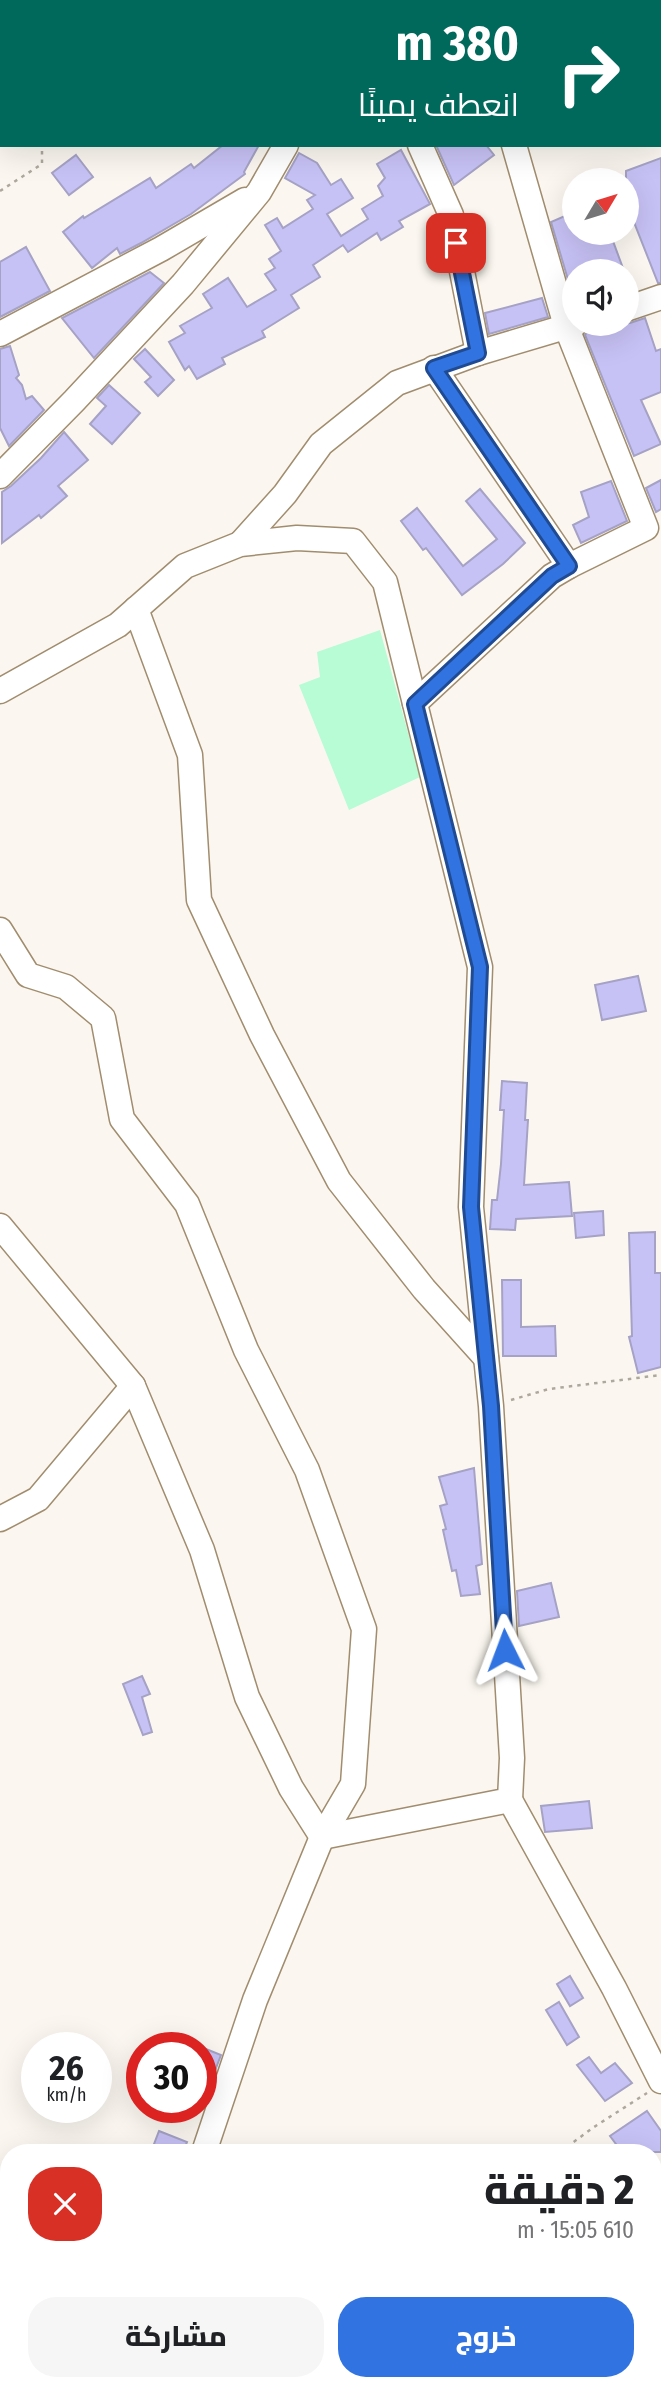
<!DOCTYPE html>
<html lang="ar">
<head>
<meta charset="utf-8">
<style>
	body { margin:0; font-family:"Fira Sans Condensed",Cairo,sans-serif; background:#f6f6f6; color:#202124; direction:rtl; height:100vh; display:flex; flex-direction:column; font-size:26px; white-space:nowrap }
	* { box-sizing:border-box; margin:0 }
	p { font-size:23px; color:#757577 }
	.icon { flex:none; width:38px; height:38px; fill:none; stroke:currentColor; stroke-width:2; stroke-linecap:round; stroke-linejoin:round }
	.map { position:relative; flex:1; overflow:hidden; direction:ltr }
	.sheet { position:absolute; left:0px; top:2144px; width:662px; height:247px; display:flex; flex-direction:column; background:#fff; border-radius:28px 28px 0 0; box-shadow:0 7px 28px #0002; direction:rtl }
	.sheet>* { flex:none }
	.top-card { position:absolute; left:0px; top:0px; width:662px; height:147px; box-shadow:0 7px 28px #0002; direction:rtl; background:#00695c; color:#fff; overflow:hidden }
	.needle { width:46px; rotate:52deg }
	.controls { position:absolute; left:562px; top:168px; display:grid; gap:14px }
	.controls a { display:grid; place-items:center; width:77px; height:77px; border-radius:50%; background:#fff; box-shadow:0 7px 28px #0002; font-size:35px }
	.speed { position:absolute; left:21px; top:2032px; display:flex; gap:14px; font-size:35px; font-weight:700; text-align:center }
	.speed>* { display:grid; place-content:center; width:91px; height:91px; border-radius:50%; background:#fff; box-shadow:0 7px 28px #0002; line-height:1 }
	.speed small { font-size:18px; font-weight:400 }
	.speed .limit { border:10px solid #d22; background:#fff; color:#111 }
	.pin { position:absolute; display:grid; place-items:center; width:60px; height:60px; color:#fff; margin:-30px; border-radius:14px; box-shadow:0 4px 10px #0006 }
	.me { position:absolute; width:77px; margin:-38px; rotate:357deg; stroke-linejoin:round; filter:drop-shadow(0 0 5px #0008) }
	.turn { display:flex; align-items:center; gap:24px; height:147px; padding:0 28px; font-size:32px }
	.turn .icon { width:91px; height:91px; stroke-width:2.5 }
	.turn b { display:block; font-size:49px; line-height:60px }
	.round { display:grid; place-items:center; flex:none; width:74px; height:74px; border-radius:28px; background:#f6f6f6 }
	.headline { display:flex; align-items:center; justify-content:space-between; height:119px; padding:0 28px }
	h1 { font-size:42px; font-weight:800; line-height:52px }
	.cta { display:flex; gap:14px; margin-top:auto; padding:14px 28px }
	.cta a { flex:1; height:80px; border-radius:28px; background:#3173e0; color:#fff; font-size:28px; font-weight:800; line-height:80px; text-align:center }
	.cta a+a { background:#f6f6f6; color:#202124 }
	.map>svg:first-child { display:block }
</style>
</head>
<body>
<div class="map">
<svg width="661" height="2389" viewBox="0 0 661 2389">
	<rect width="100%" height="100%" fill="#fbf7f0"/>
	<!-- green -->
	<polygon fill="#b7fcd5" points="380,630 420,777 349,810 299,685 320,677 317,652"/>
	<!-- building -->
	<g fill="#c7c2f5" stroke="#a5a2c5" stroke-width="2">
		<polygon points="223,145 259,145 244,172 245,174 191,214 141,243 120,254 117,248 92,268 63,232 83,216 84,218 150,178 156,188 191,164 194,168"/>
		<polygon points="436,145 486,145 494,155 454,185"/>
		<polygon points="401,150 430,204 399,221 403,227 381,240 377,233 348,252 343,245 313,265 320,277 291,295 299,308 262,331 265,337 222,358 225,364 197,379 189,366 185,370 169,342 185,333 180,326 212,308 203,294 228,278 247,307 276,290 265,274 275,268 269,259 281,251 265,225 277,218 283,228 313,209 307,200 315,195 285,178 299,153 317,163 331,185 341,179 353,198 327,214 341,236 368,219 362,209 383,196 378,186 385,178 377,164"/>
		<polygon points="76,155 93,177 69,195 52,173"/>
		<polygon points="661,158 661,283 658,283 626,202 626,171"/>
		<polygon points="574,212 574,233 610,233 624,271 574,271 574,300 551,222"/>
		<polygon points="26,247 50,291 0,317 0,262"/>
		<polygon points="150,272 164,283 94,358 62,318"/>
		<polygon points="542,298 548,317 489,334 485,313"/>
		<polygon points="645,318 656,351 661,349 661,392 641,400 661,444 634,456 585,335 588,331 611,324 630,323"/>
		<polygon points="10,346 19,375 16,378 22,385 26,399 32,396 44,410 9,446 0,428 0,349"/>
		<polygon points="145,349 174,380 158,396 145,382 151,377 134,359"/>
		<polygon points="109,385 140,413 112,444 90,424 106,406 97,398"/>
		<polygon points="64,432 88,460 58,486 67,496 41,518 39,515 2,543 2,492 11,486 41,458"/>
		<polygon points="661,480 661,509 656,512 646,488"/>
		<polygon points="611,481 627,521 581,543 573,525 589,517 581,492"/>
		<polygon points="480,489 525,543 503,564 462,595 426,548 423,550 401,521 417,508 463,566 497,539 466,501"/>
		<polygon points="638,976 646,1011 602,1020 595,985"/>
		<polygon points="502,1081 527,1083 525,1120 528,1120 524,1185 569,1182 572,1216 516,1219 515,1230 490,1229 492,1200 497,1200 501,1164 504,1110 500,1110"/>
		<polygon points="603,1211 604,1235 576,1238 574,1213"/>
		<polygon points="655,1232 655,1273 661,1273 661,1367 638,1373 629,1337 632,1336 629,1233"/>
		<polygon points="502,1280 521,1280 521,1327 555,1326 556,1356 503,1356"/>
		<polygon points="474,1468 482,1564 476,1566 480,1594 461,1596 456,1570 452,1571 443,1530 446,1529 440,1506 447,1504 439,1477"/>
		<polygon points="551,1583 559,1617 519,1626 517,1591"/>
		<polygon points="142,1676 150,1694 142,1697 152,1732 143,1735 123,1684"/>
		<polygon points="589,1801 592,1828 545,1832 541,1806"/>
		<polygon points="570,1976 583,1998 570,2006 557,1984"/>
		<polygon points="559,2002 579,2037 567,2045 546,2010"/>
		<polygon points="201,2047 221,2055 202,2104 201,2104"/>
		<polygon points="589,2057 601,2073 615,2063 632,2083 605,2101 577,2065"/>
		<polygon points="647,2111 661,2131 661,2152 622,2152 610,2136"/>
		<polygon points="159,2131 187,2142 183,2152 151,2152"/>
	</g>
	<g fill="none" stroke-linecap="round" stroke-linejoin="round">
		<defs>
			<g id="minor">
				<polyline points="345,2 346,0"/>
				<polyline points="446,2 449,0"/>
				<polyline points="660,86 661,86"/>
				<polyline points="420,145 451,215 478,353"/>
				<polyline points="626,309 661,297"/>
				<polyline points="0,334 161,249 245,200"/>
				<polyline points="434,368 569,566"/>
				<polyline points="0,476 74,401 183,284 259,192 286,145"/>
				<polyline points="240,544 285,494 321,444 397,383 478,353 575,324"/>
				<polyline points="136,609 190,755 199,900 262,1035 339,1181 424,1289 486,1358"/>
				<polyline points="0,691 118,625 185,566 240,544 297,538 353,541 385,582 480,967 471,1207 491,1406 512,1758 510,1800 322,1837"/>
				<polyline points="415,703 552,576 569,566 646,528 566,326 514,145"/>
				<polyline points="0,930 28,975 66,987 103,1018 122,1119 187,1204 246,1350 307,1470 364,1629 353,1784 322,1837 255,2000 204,2152"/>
				<polyline points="0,1226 133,1386 202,1550 247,1697 291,1788 322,1837"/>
				<polyline points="0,1519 38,1499 133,1386"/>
				<polyline points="510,1800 614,1988 661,2081"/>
				<polyline points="99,2389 103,2382"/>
			</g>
		</defs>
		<!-- minor casing -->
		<use href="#minor" stroke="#a18d6e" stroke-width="27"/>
		<!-- path -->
		<g stroke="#aea79e" stroke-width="2.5" stroke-dasharray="3.5 5" stroke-linecap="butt">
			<polyline points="303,0 304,2"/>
			<polyline points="120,2 125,0"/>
			<polyline points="0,191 42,164 42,145"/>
			<polyline points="511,1400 549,1389 661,1375"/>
			<polyline points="560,2152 594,2127 647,2093"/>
			<polyline points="0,2240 9,2239"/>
			<polyline points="0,2357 9,2356"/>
			<polyline points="506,2382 507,2389"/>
		</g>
		<!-- minor -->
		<use href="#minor" stroke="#fff" stroke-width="24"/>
	</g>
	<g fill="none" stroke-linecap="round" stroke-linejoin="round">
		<defs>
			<polyline id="route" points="456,243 478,353 434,368 569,566 552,576 415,704 480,967 471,1207 491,1406 505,1650"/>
		</defs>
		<!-- route casing -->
		<use href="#route" stroke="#204b92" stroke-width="18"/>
		<!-- route -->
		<use href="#route" stroke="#3173e0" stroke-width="12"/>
	</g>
</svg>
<div class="controls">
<a><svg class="needle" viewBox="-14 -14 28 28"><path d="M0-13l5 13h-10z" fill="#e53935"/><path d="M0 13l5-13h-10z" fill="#757577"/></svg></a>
<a><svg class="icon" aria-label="sound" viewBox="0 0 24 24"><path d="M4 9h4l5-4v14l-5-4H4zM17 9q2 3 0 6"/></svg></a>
</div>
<div class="speed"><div>26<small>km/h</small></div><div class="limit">30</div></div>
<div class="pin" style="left:456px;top:243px;background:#d93025"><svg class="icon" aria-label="arrive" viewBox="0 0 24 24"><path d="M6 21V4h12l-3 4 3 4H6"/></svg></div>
<svg class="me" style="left:505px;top:1650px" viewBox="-20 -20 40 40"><path d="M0-17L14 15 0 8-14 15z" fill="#3173e0" stroke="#fff" stroke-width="4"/></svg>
<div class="top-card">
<div class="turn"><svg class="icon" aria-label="right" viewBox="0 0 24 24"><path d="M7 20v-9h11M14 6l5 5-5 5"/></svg><div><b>380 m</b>انعطف يمينًا</div></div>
</div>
<section class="sheet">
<div class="headline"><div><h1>2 دقيقة</h1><p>610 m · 15:05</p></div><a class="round" style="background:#d93025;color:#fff"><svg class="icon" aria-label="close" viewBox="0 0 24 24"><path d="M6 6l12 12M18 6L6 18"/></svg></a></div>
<div class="cta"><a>خروج</a><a>مشاركة</a></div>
</section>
</div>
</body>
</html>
